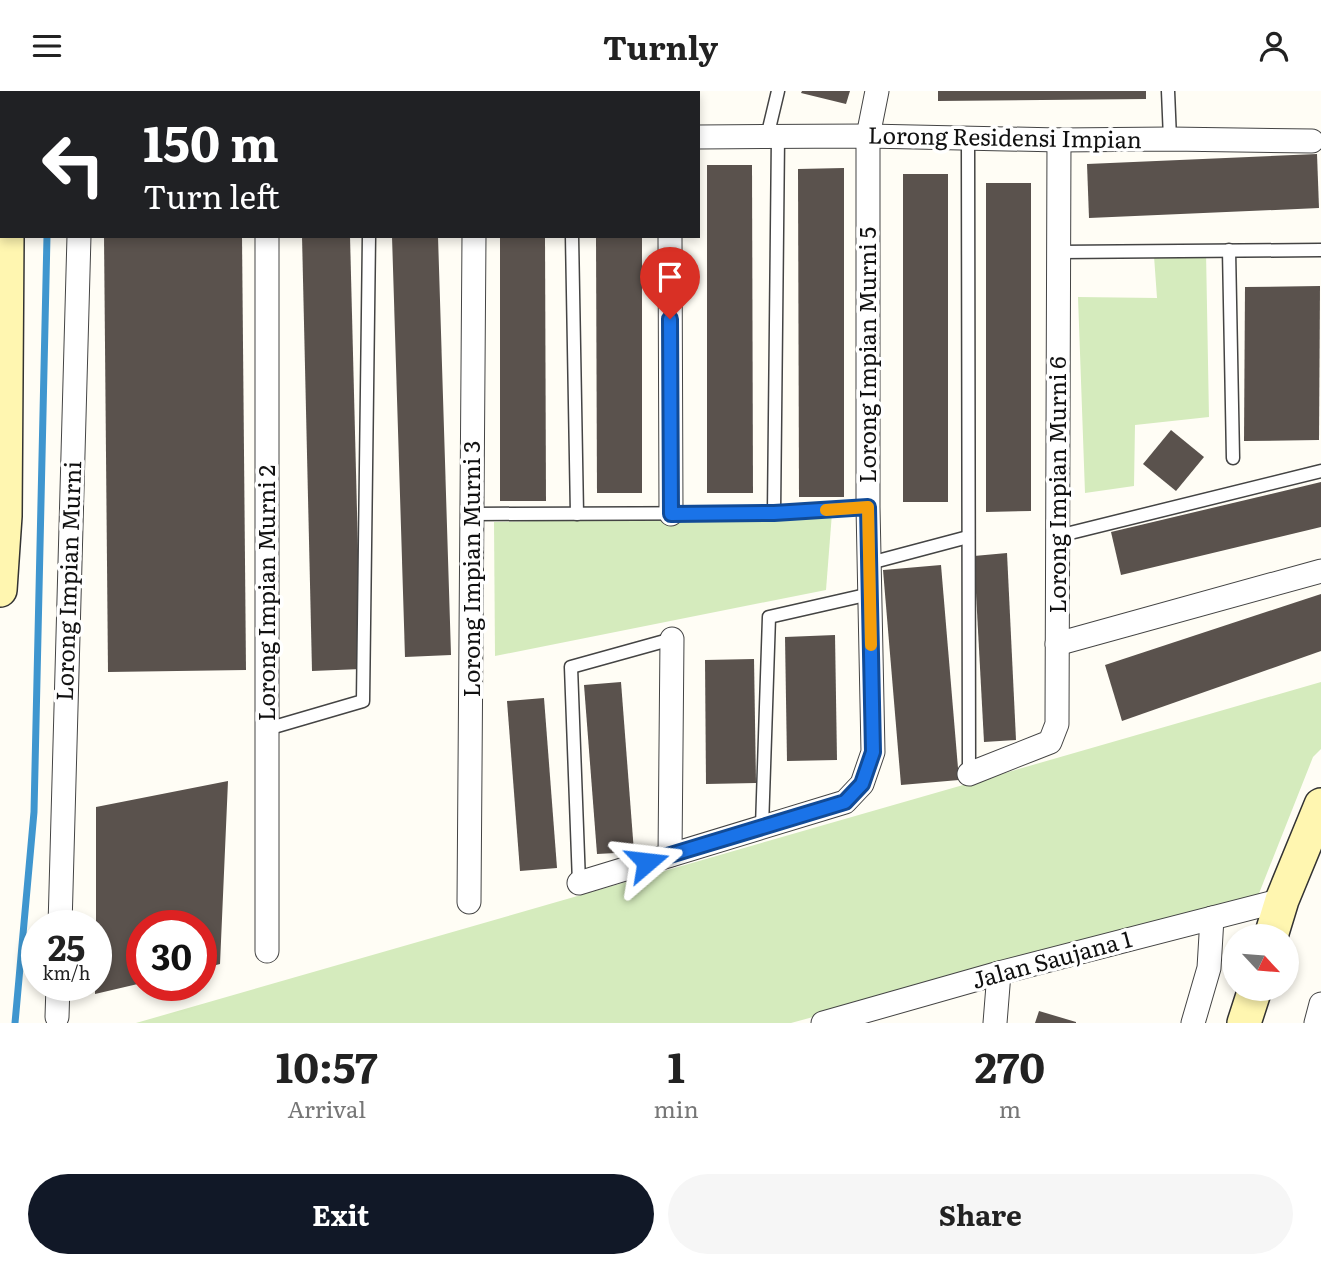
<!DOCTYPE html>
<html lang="en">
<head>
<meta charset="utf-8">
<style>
	body { margin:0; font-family:Literata,serif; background:#f6f6f6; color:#222; height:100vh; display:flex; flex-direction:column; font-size:26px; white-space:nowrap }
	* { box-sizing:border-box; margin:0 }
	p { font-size:23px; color:#767676 }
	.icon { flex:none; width:38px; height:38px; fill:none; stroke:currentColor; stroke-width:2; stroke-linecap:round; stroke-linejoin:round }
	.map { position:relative; height:932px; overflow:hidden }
	.panel { display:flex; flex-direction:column; background:#fff; flex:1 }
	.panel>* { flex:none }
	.banner { position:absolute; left:0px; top:0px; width:700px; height:147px; box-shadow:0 4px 10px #0003; background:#202124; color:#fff; overflow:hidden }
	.needle { width:46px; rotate:116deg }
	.buttons { position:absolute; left:1222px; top:833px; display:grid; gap:14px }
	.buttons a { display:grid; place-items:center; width:77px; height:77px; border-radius:50%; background:#fff; box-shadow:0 4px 10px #0003; font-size:35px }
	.speed { position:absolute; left:21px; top:819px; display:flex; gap:14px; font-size:35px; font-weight:700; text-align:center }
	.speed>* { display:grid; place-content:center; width:91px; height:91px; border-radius:50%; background:#fff; box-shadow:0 4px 10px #0003; line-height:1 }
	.speed small { font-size:18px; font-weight:400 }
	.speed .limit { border:10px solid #d22; background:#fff; color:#111 }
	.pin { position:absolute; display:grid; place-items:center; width:60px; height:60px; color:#fff; margin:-72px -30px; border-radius:50% 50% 50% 0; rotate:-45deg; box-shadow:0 0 7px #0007 }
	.pin .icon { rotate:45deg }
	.me { position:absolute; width:77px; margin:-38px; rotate:73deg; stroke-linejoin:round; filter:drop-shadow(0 0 5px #0008) }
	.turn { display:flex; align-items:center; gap:24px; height:147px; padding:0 28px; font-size:32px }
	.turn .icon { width:91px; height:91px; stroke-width:2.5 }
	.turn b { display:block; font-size:49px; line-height:60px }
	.eta { display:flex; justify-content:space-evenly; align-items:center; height:119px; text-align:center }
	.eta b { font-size:42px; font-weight:700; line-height:49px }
	.primary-button { display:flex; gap:14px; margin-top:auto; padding:14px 28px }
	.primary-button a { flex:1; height:80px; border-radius:42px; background:#111827; color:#fff; font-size:28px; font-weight:700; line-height:80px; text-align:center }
	.primary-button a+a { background:#f6f6f6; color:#222 }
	header { display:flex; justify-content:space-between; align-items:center; height:91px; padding:0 28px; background:#fff; font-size:32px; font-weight:700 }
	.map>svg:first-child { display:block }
</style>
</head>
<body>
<header><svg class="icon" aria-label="menu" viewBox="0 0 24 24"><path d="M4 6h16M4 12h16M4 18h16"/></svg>Turnly<svg class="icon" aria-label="person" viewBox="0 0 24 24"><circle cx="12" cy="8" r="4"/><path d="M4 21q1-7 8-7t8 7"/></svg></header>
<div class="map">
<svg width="1321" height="932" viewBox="0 0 1321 932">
	<rect width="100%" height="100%" fill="#fffdf5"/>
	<!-- green -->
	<g fill="#d5ebbd">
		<polygon points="1206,160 1209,326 1135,334 1134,395 1085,402 1078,206 1157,207 1154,165"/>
		<polygon points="832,422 826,499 495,565 494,431"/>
		<polygon points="1321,591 1321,658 1313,666 1258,805 791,932 136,932"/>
	</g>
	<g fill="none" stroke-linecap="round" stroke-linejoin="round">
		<!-- stream -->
		<g stroke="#3f96cf" stroke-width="7">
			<polyline points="48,0 48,2"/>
			<polyline points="15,932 34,721 47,145"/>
		</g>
	</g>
	<!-- building -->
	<g fill="#5a524d">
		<polygon points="802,0 850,0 846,13 801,2"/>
		<polygon points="938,0 1146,0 1146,8 938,10"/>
		<polygon points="1317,63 1319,117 1089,127 1087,73"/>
		<polygon points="707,74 752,74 753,402 707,402"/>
		<polygon points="844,77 844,406 799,406 798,78"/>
		<rect x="903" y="83" width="45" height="328"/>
		<polygon points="986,92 1031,92 1031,420 986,421"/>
		<polygon points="104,145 242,145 246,579 108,581"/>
		<polygon points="302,145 350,145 361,578 312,580"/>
		<polygon points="392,145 438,145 451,564 405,566"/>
		<polygon points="500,145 545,145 546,410 500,410"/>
		<polygon points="596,145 642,145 642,402 597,402"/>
		<polygon points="1320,195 1319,349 1244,350 1245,196"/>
		<polygon points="1171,339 1204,366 1176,400 1143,373"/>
		<polygon points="1321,391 1321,436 1121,484 1111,441"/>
		<polygon points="1007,462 1016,649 984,651 974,465"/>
		<polygon points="941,474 959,689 901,694 883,479"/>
		<polygon points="1321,503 1321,560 1122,630 1105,574"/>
		<polygon points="835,544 837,669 787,670 785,546"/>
		<polygon points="754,568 756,692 706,693 705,569"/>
		<polygon points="621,591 634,761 597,763 584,594"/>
		<polygon points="544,607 557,777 520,780 507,610"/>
		<polygon points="228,690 220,873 201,878 201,835 142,835 142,892 95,903 95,894 96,894 96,716"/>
		<polygon points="1039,920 1076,931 1076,932 1035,932"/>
	</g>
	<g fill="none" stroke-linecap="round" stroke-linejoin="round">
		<defs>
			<g id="lane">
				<polyline points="1168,0 1170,48"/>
				<polyline points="372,2 372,0"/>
				<polyline points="573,2 573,0"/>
				<polyline points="767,46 778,0"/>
				<polyline points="968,48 969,683"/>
				<polyline points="572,145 577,423"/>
				<polyline points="1229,159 1233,367"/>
				<polyline points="1059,161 1321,159"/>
				<polyline points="774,422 778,46"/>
				<polyline points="472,423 774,422 868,416"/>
				<polyline points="1058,445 1321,380"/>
				<polyline points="870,472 968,446"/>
				<polyline points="267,638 363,610 369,145"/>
				<polyline points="762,736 769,526 870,503"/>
				<polyline points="579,792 571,576 672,548"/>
			</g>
			<g id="street">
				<polyline points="81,0 81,2"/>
				<polyline points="266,0 266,2"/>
				<polyline points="475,2 475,0"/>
				<polyline points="674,2 674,0"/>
				<polyline points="698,46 868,45 1059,49 1170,48 1312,50"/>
				<polyline points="267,145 267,860"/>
				<polyline points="670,145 671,423"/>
				<polyline points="1057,553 1321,480"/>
				<polyline points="969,683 1050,651 1057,633 1059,49"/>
				<polyline points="670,764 672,548"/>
				<polyline points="579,792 845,711 862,693 873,661 868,416 868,45 877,0"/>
				<polyline points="469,811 474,145"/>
				<polyline points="60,835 79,145"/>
				<polyline points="57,926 58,894"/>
				<polyline points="823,932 999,882 1282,809"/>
				<polyline points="995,932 999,882"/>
				<polyline points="1193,932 1209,877 1212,827"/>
				<polyline points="1316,932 1321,913"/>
			</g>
			<g id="secondary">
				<polyline points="7,0 7,2"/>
				<polyline points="0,499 5,425 7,145"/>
				<polyline points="1271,845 1282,809 1321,714"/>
				<polyline points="1244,932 1255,898"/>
			</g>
		</defs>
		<!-- lane casing -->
		<use href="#lane" stroke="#444" stroke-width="15"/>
		<!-- street casing -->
		<use href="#street" stroke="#444" stroke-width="25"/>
		<!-- secondary casing -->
		<use href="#secondary" stroke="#333" stroke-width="36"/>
		<!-- lane -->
		<use href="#lane" stroke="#fff" stroke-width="12"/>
		<!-- street -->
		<use href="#street" stroke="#fff" stroke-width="23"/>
		<!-- secondary -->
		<use href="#secondary" stroke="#fff6b0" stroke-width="33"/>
	</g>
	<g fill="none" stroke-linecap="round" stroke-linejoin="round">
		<defs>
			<polyline id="route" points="647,771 845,711 862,693 873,661 868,416 774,422 671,423 670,228"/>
		</defs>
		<!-- route casing -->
		<use href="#route" stroke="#114b97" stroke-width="18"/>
		<!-- route -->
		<use href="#route" stroke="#1a73e8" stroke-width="12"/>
		<!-- slow -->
		<polyline stroke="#f59e0b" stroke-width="12" points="826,419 868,416 871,554"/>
	</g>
	<g text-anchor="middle" stroke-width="7" stroke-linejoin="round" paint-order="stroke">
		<!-- street labels -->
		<g font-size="23" fill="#111" stroke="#fff">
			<text transform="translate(1005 47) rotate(1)" y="8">Lorong Residensi Impian</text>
			<text transform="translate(868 264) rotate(-90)" y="8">Lorong Impian Murni 5</text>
			<text transform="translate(1058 394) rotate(-90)" y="8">Lorong Impian Murni 6</text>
			<text transform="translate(472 478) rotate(-90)" y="8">Lorong Impian Murni 3</text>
			<text transform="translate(69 490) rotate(-88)" y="8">Lorong Impian Murni</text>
			<text transform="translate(267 502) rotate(-90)" y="8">Lorong Impian Murni 2</text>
			<text transform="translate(1052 869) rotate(-15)" y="8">Jalan Saujana 1</text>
		</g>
	</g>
</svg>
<div class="buttons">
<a><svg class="needle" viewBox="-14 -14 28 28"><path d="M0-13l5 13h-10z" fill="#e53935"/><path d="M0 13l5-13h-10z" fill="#767676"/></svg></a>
</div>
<div class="speed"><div>25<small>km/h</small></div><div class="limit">30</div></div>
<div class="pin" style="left:670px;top:228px;background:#d93025"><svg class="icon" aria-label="arrive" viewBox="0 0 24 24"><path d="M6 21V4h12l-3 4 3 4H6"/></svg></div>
<svg class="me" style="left:647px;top:771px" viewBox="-20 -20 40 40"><path d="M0-17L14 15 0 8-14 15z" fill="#1a73e8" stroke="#fff" stroke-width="4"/></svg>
<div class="banner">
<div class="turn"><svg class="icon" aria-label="left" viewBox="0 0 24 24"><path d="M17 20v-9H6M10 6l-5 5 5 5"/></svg><div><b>150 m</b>Turn left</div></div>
</div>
</div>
<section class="panel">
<div class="eta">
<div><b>10:57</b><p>Arrival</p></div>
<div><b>1</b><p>min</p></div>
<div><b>270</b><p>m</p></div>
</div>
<div class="primary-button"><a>Exit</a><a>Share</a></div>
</section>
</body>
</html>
